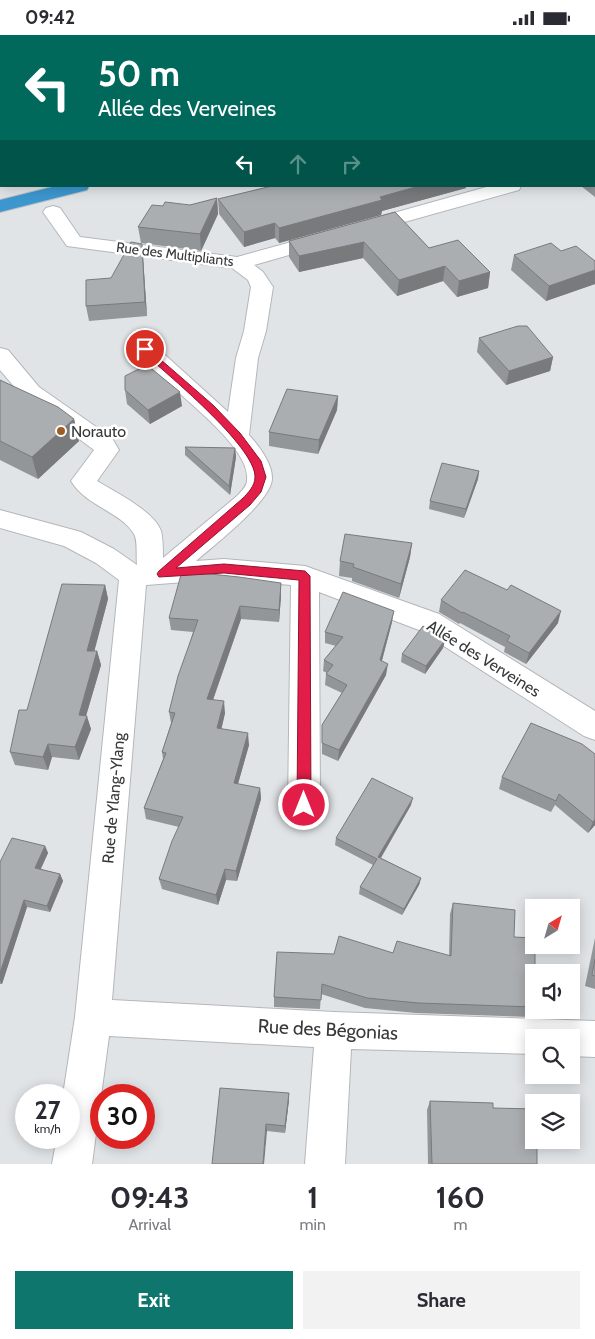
<!DOCTYPE html>
<html lang="en">
<head>
<meta charset="utf-8">
<style>
	body { margin:0; font-family:Cabin,sans-serif; background:#f2f2f3; color:#2b2b33; height:100vh; display:flex; flex-direction:column; font-size:19px; white-space:nowrap }
	* { box-sizing:border-box; margin:0 }
	p { font-size:16px; color:#7c7c81 }
	.icon { flex:none; width:28px; height:28px; fill:none; stroke:currentColor; stroke-width:2; stroke-linecap:round; stroke-linejoin:round }
	.map { position:relative; height:1129px; overflow:hidden }
	.details { display:flex; flex-direction:column; background:#fff; flex:1 }
	.details>* { flex:none }
	.guide { position:absolute; left:0px; top:0px; width:595px; height:152px; box-shadow:0 2px 12px #0003; background:#00695c; color:#fff; overflow:hidden }
	.needle { width:32px; rotate:37deg }
	.buttons { position:absolute; left:525px; top:864px; display:grid; gap:10px }
	.buttons a { display:grid; place-items:center; width:55px; height:55px; border-radius:0px; background:#fff; box-shadow:0 2px 12px #0003; font-size:25px }
	.speed { position:absolute; left:15px; top:1049px; display:flex; gap:10px; font-size:25px; font-weight:700; text-align:center }
	.speed>* { display:grid; place-content:center; width:65px; height:65px; border-radius:50%; background:#fff; box-shadow:0 2px 12px #0003; line-height:1 }
	.speed small { font-size:12px; font-weight:400 }
	.speed .limit { border:8px solid #d22; background:#fff; color:#111 }
	.pin { position:absolute; display:grid; place-items:center; width:42px; height:42px; color:#fff; margin:-21px; border:2px solid #fff; border-radius:50%; box-shadow:0 1px 5px #0007 }
	.me { position:absolute; width:55px; margin:-28px; rotate:0deg; stroke-linejoin:round; filter:drop-shadow(0 0 4px #0008) }
	.turn { display:flex; align-items:center; gap:18px; height:105px; padding:0 15px; font-size:22px }
	.turn .icon { width:65px; height:65px; stroke-width:2.5 }
	.turn b { display:block; font-size:35px; line-height:42px }
	.lanes { display:flex; align-items:center; height:48px; padding:0 15px; background:#0003; justify-content:center; gap:25px; direction:ltr }
	.lanes .off { opacity:.35 }
	.eta { display:flex; justify-content:space-evenly; align-items:center; height:85px; text-align:center }
	.eta b { font-size:30px; font-weight:700; line-height:35px }
	.primary-button { display:flex; gap:10px; margin-top:auto; padding:10px 15px }
	.primary-button a { flex:1; height:58px; border-radius:0px; background:#0f766e; color:#fff; font-size:20px; font-weight:700; line-height:58px; text-align:center }
	.primary-button a+a { background:#f2f2f3; color:#2b2b33 }
	.status { display:flex; justify-content:space-between; align-items:center; height:35px; padding:0 25px; background:#fff; direction:ltr }
	.status svg { height:14px; fill:currentColor }
	.map>svg:first-child { display:block }
</style>
</head>
<body>
<div class="status"><b>09:42</b><svg viewBox="0 0 49 12"><path d="M0 12V9h3v3zM5 12V6h3v6zM10 12V3h3v9zM15 12V0h3v12zM26 1h20v11H26zM47 4h2v5h-2z"/></svg></div>
<div class="map">
<svg width="595" height="1129" viewBox="0 0 595 1129">
	<rect width="100%" height="100%" fill="#e1e4e7"/>
	<!-- green -->
	<polygon fill="#99cbee" points="93,0 595,0 93,1"/>
	<g fill="none" stroke-linecap="round" stroke-linejoin="round">
		<defs>
			<g id="minor">
				<polygon points="490,151 521,151 519,155 365,198 358,196 355,192 358,188"/>
				<path d="M 53,171 L 60,173 L 80,202 L 237,222 L 324,198 L 331,200 L 334,204 L 331,208 L 254,230 L 263,237 L 273,252 L 266,296 L 258,323 L 249,400 C 259,411 272,428 272,443 C 273,465 213,511 196,526 L 224,524 L 305,531 L 439,579 L 595,676 L 595,705 L 584,701 L 419,595 L 319,557 L 320,770 L 315,780 L 304,784 L 293,780 L 288,770 L 291,550 L 224,544 L 146,550 L 112,965 L 334,977 L 595,986 L 595,1022 L 571,1021 L 571,1002 L 534,1002 L 534,1019 L 351,1014 L 345,1129 L 305,1129 L 314,1012 L 109,1001 L 92,1129 L 52,1129 L 57,1102 L 69,1102 L 69,1060 L 63,1060 L 75,982 L 119,545 L 96,528 L 64,511 L 0,493 L 0,475 L 81,497 L 114,514 L 137,530 C 136,521 138,506 134,499 C 121,477 86,471 71,446 L 94,415 L 23,362 L 0,335 L 0,313 L 8,315 L 39,352 L 112,403 L 119,415 L 97,446 C 115,457 154,476 161,496 C 163,504 163,515 163,523 L 237,461 C 241,456 247,452 247,445 C 252,407 154,344 134,314 L 137,309 L 145,307 L 153,309 L 228,377 L 236,323 L 244,296 L 251,252 L 248,245 L 232,233 L 67,211 L 43,177 L 46,173 Z"/>
			</g>
			<g id="highway">
				<rect x="594" y="22" width="1" height="10"/>
				<polygon points="56,151 89,151 87,155 0,177 0,165"/>
			</g>
		</defs>
		<!-- minor casing -->
		<use href="#minor" stroke="#b4b7ba" stroke-width="2"/>
		<!-- highway casing -->
		<use href="#highway" stroke="#bfbfc0" stroke-width="2"/>
		<!-- path -->
		<polyline stroke="#97999b" stroke-width="2" stroke-dasharray="2.5 2" stroke-linecap="butt" points="466,0 469,1"/>
		<!-- minor -->
		<use href="#minor" fill="#fff" fill-rule="evenodd"/>
		<!-- highway -->
		<use href="#highway" fill="#3c97cf" fill-rule="evenodd"/>
	</g>
	<!-- wall -->
	<g fill="#939698">
		<polygon points="197,0 323,0 322,1 201,1"/>
		<polygon points="1,38 1,116 0,116 0,43"/>
		<polygon points="594,81 595,81 595,162 581,151 594,151"/>
		<polygon points="466,153 382,176 381,180 279,208 275,203 244,212 219,179 218,164"/>
		<polygon points="217,163 218,179 201,216 141,208 138,192 163,171 190,170"/>
		<polygon points="395,177 429,213 490,237 488,253 457,262 443,246 397,261 363,223 299,237 289,222 289,206"/>
		<polygon points="142,209 143,223 147,281 89,286 86,271"/>
		<polygon points="561,216 595,226 595,249 546,266 511,235 514,220"/>
		<polygon points="479,303 553,322 550,336 506,350 477,317"/>
		<polygon points="0,345 74,384 79,406 38,444 0,425"/>
		<polygon points="125,355 182,371 150,389 127,369"/>
		<polygon points="338,361 337,375 318,419 269,411 269,397"/>
		<polygon points="185,412 235,413 236,422 230,460 185,420"/>
		<polygon points="479,436 478,444 464,483 429,474 430,466"/>
		<polygon points="412,508 410,522 399,563 352,546 352,543 339,541 340,526"/>
		<polygon points="281,548 281,561 279,587 241,584 213,665 225,678 221,694 249,710 238,749 260,753 261,764 237,846 226,845 218,870 162,854 159,844 179,792 146,784 144,773 163,724 162,717 171,688 169,677 193,597 171,595 169,583"/>
		<polygon points="105,550 108,564 94,616 97,616 101,630 86,681 91,694 79,725 52,722 48,735 15,730 10,717 27,675"/>
		<polygon points="441,565 558,588 526,629 504,617 505,612 460,588 459,589 439,577"/>
		<polygon points="392,587 382,626 386,640 338,726 322,719 322,690 342,658 325,650 326,639 327,638 323,636 324,625 336,611 325,608 325,597"/>
		<polygon points="445,605 443,613 425,639 401,627 402,619"/>
		<polygon points="531,688 595,790 588,798 555,770 551,777 499,754 502,742"/>
		<polygon points="411,770 381,823 421,843 419,850 402,880 359,859 360,852 373,830 335,810 336,803"/>
		<polygon points="45,811 48,818 41,834 60,839 63,846 50,877 27,872 2,949 0,949 0,827"/>
		<polygon points="453,868 514,902 534,938 534,975 530,982 416,978 365,973 321,959 320,974 274,972 274,962 334,919 393,918 449,920 450,879"/>
		<polygon points="595,903 595,954 585,951"/>
		<polygon points="289,1058 289,1065 285,1098 267,1096 212,1129"/>
		<polygon points="430,1066 493,1073 537,1129 428,1129 427,1075"/>
	</g>
	<!-- shaded-wall -->
	<g fill="#787a7c">
		<rect x="261" y="0" width="17" height="1"/>
		<polygon points="307,0 323,0 322,1 307,1"/>
		<polygon points="419,151 466,151 466,153 382,176 381,180 279,208 279,193 380,162"/>
		<polygon points="217,163 218,179 201,216 200,199"/>
		<polygon points="275,188 275,203 244,212 244,197"/>
		<polygon points="364,207 363,223 299,237 299,221"/>
		<polygon points="142,209 143,223 147,281 145,267"/>
		<polygon points="445,231 443,246 397,261 399,245"/>
		<polygon points="595,235 595,249 546,266 549,251"/>
		<polygon points="490,237 488,253 457,262 459,246"/>
		<polygon points="553,322 550,336 506,350 509,336"/>
		<polygon points="180,357 182,371 150,389 148,375"/>
		<polygon points="338,361 337,375 318,419 319,405"/>
		<polygon points="74,384 79,406 38,444 32,422"/>
		<polygon points="235,413 236,422 230,460 229,451"/>
		<polygon points="479,436 478,444 464,483 466,474"/>
		<polygon points="412,508 410,522 399,563 401,549"/>
		<polygon points="281,548 281,561 279,587 279,575"/>
		<polygon points="105,550 108,564 91,629 87,616"/>
		<polygon points="240,571 241,584 209,676 207,664"/>
		<polygon points="394,576 392,587 379,636 380,625"/>
		<polygon points="561,576 558,588 526,629 529,618"/>
		<polygon points="445,605 443,613 425,639 426,631"/>
		<polygon points="97,616 101,630 83,691 87,681 91,694 79,725 75,712 79,680"/>
		<polygon points="388,629 386,640 338,726 339,715"/>
		<polygon points="224,666 225,678 219,705 217,693"/>
		<polygon points="248,698 249,710 235,759 234,748"/>
		<polygon points="48,709 52,722 48,735 43,722"/>
		<polygon points="260,753 261,764 237,846 236,836"/>
		<polygon points="413,763 411,770 377,829 378,822"/>
		<polygon points="595,784 595,790 588,798 593,787"/>
		<polygon points="45,811 48,818 38,839 35,833"/>
		<polygon points="225,834 226,845 218,870 216,860"/>
		<polygon points="60,839 63,846 50,877 47,871"/>
		<polygon points="421,843 419,850 402,880 404,874"/>
		<polygon points="24,865 27,872 2,949 0,946 0,938"/>
		<polygon points="289,1058 289,1065 285,1098 285,1091"/>
		<polygon points="266,1089 267,1096 264,1129 263,1129"/>
	</g>
	<!-- building -->
	<g fill="#abaeb1" stroke="#787a7c">
		<polygon points="1,38 1,103 0,103 0,43"/>
		<polygon points="594,81 595,81 595,147 594,146"/>
		<polygon points="272,151 419,151 380,162 382,165 279,193 275,188 244,197 218,164"/>
		<polygon points="217,163 200,199 138,192 152,170 163,171 165,167 190,170"/>
		<polygon points="395,177 429,213 458,205 490,237 459,246 445,231 399,245 364,207 299,221 289,206"/>
		<polygon points="131,207 142,209 145,267 86,271 86,245 111,243"/>
		<polygon points="551,208 561,216 576,211 595,226 595,235 549,251 514,220"/>
		<polygon points="518,291 527,291 553,322 509,336 479,303"/>
		<polygon points="147,330 180,357 148,375 125,355 125,341"/>
		<polygon points="0,345 58,372 74,384 32,422 0,406"/>
		<polygon points="287,354 338,361 319,405 269,397"/>
		<polygon points="185,412 235,413 229,451"/>
		<polygon points="442,428 479,436 466,474 430,466"/>
		<polygon points="345,499 412,508 401,549 353,532 354,529 340,526"/>
		<polygon points="465,535 507,555 511,550 561,576 529,618 507,606 510,601 463,577 462,578 441,565"/>
		<polygon points="182,536 239,542 281,548 279,575 240,571 207,664 224,666 217,693 248,698 234,748 260,753 236,836 225,834 216,860 159,844 172,806 183,782 144,773 166,718 162,717 175,678 169,677 178,641 198,585 169,583"/>
		<polygon points="62,549 105,550 87,616 97,616 79,680 87,681 75,712 48,709 43,722 10,717 19,675 27,675"/>
		<polygon points="343,557 394,576 380,625 388,629 339,715 322,708 322,690 347,650 326,639 333,630 324,625 343,602 325,597"/>
		<polygon points="423,591 445,605 426,631 402,619"/>
		<polygon points="531,688 582,709 595,719 595,784 593,787 559,759 556,766 502,742"/>
		<polygon points="372,743 413,763 378,822 421,843 404,874 360,852 377,824 336,803"/>
		<polygon points="12,803 45,811 35,833 60,839 47,871 24,865 0,938 0,827"/>
		<polygon points="453,868 515,875 514,902 534,903 534,910 535,910 535,938 534,938 534,972 418,968 367,963 322,949 321,965 274,962 277,917 334,919 339,901 393,918 397,906 451,921"/>
		<polygon points="595,924 595,941 592,940"/>
		<polygon points="220,1053 289,1058 285,1091 266,1089 263,1129 212,1129"/>
		<polygon points="430,1066 493,1068 493,1073 534,1074 534,1105 537,1105 537,1129 432,1129"/>
	</g>
	<!-- route -->
	<path fill="#e11d48" stroke="#92132f" d="M 145,311 L 213,370 L 240,398 L 261,426 L 266,442 L 261,457 L 250,470 L 176,533 L 224,529 L 305,536 L 310,541 L 311,770 L 309,775 L 304,776 L 299,775 L 297,770 L 299,545 L 224,538 L 159,542 L 157,539 L 159,536 L 242,464 C 248,458 255,451 255,442 C 256,412 165,337 141,316 L 140,314 Z"/>
	<!-- markers -->
	<circle fill="#9c5e24" stroke="#fff" stroke-width="2" cx="61" cy="396" r="5"/>
	<g text-anchor="middle" stroke-width="5" stroke-linejoin="round" paint-order="stroke">
		<!-- far-street labels -->
		<g font-size="14" fill="#373839" stroke="#fff">
			<text transform="translate(175 219) rotate(7)" y="5">Rue des Multipliants</text>
		</g>
		<!-- poi labels -->
		<g font-size="16" fill="#373839" stroke="#fff" text-anchor="start">
			<text x="71" y="402">Norauto</text>
		</g>
		<!-- street labels -->
		<g font-size="16" fill="#373839" stroke="#fff">
			<text transform="translate(484 623) rotate(32)" y="6">Allée des Verveines</text>
			<text transform="translate(113 763) rotate(-85)" y="6">Rue de Ylang-Ylang</text>
		</g>
		<!-- near-street labels -->
		<g font-size="19" fill="#373839" stroke="#fff">
			<text transform="translate(328 994) rotate(3)" y="7">Rue des Bégonias</text>
		</g>
	</g>
</svg>
<div class="buttons">
<a><svg class="needle" viewBox="-14 -14 28 28"><path d="M0-13l5 13h-10z" fill="#e53935"/><path d="M0 13l5-13h-10z" fill="#7c7c81"/></svg></a>
<a><svg class="icon" aria-label="sound" viewBox="0 0 24 24"><path d="M4 9h4l5-4v14l-5-4H4zM17 9q2 3 0 6"/></svg></a>
<a><svg class="icon" aria-label="search" viewBox="0 0 24 24"><circle cx="10" cy="10" r="6"/><path d="M15 15l6 6"/></svg></a>
<a><svg class="icon" aria-label="layers" viewBox="0 0 24 24"><path d="M12 4l9 5-9 5-9-5zM3 14l9 5 9-5"/></svg></a>
</div>
<div class="speed"><div>27<small>km/h</small></div><div class="limit">30</div></div>
<div class="pin" style="left:145px;top:314px;background:#d93025"><svg class="icon" aria-label="arrive" viewBox="0 0 24 24"><path d="M6 21V4h12l-3 4 3 4H6"/></svg></div>
<svg class="me" style="left:304px;top:770px" viewBox="-20 -20 40 40"><circle r="17" fill="#e11d48" stroke="#fff" stroke-width="3"/><path d="M0-11L8 9 0 5-8 9z" fill="#fff"/></svg>
<div class="guide">
<div class="turn"><svg class="icon" aria-label="left" viewBox="0 0 24 24"><path d="M17 20v-9H6M10 6l-5 5 5 5"/></svg><div><b>50 m</b>Allée des Verveines</div></div>
<div class="lanes"><svg class="icon" aria-label="left" viewBox="0 0 24 24"><path d="M17 20v-9H6M10 6l-5 5 5 5"/></svg><svg class="icon off" aria-label="ahead" viewBox="0 0 24 24"><path d="M12 20V5M6 11l6-6 6 6"/></svg><svg class="icon off" aria-label="right" viewBox="0 0 24 24"><path d="M7 20v-9h11M14 6l5 5-5 5"/></svg></div>
</div>
</div>
<section class="details">
<div class="eta">
<div><b>09:43</b><p>Arrival</p></div>
<div><b>1</b><p>min</p></div>
<div><b>160</b><p>m</p></div>
</div>
<div class="primary-button"><a>Exit</a><a>Share</a></div>
</section>
</body>
</html>
